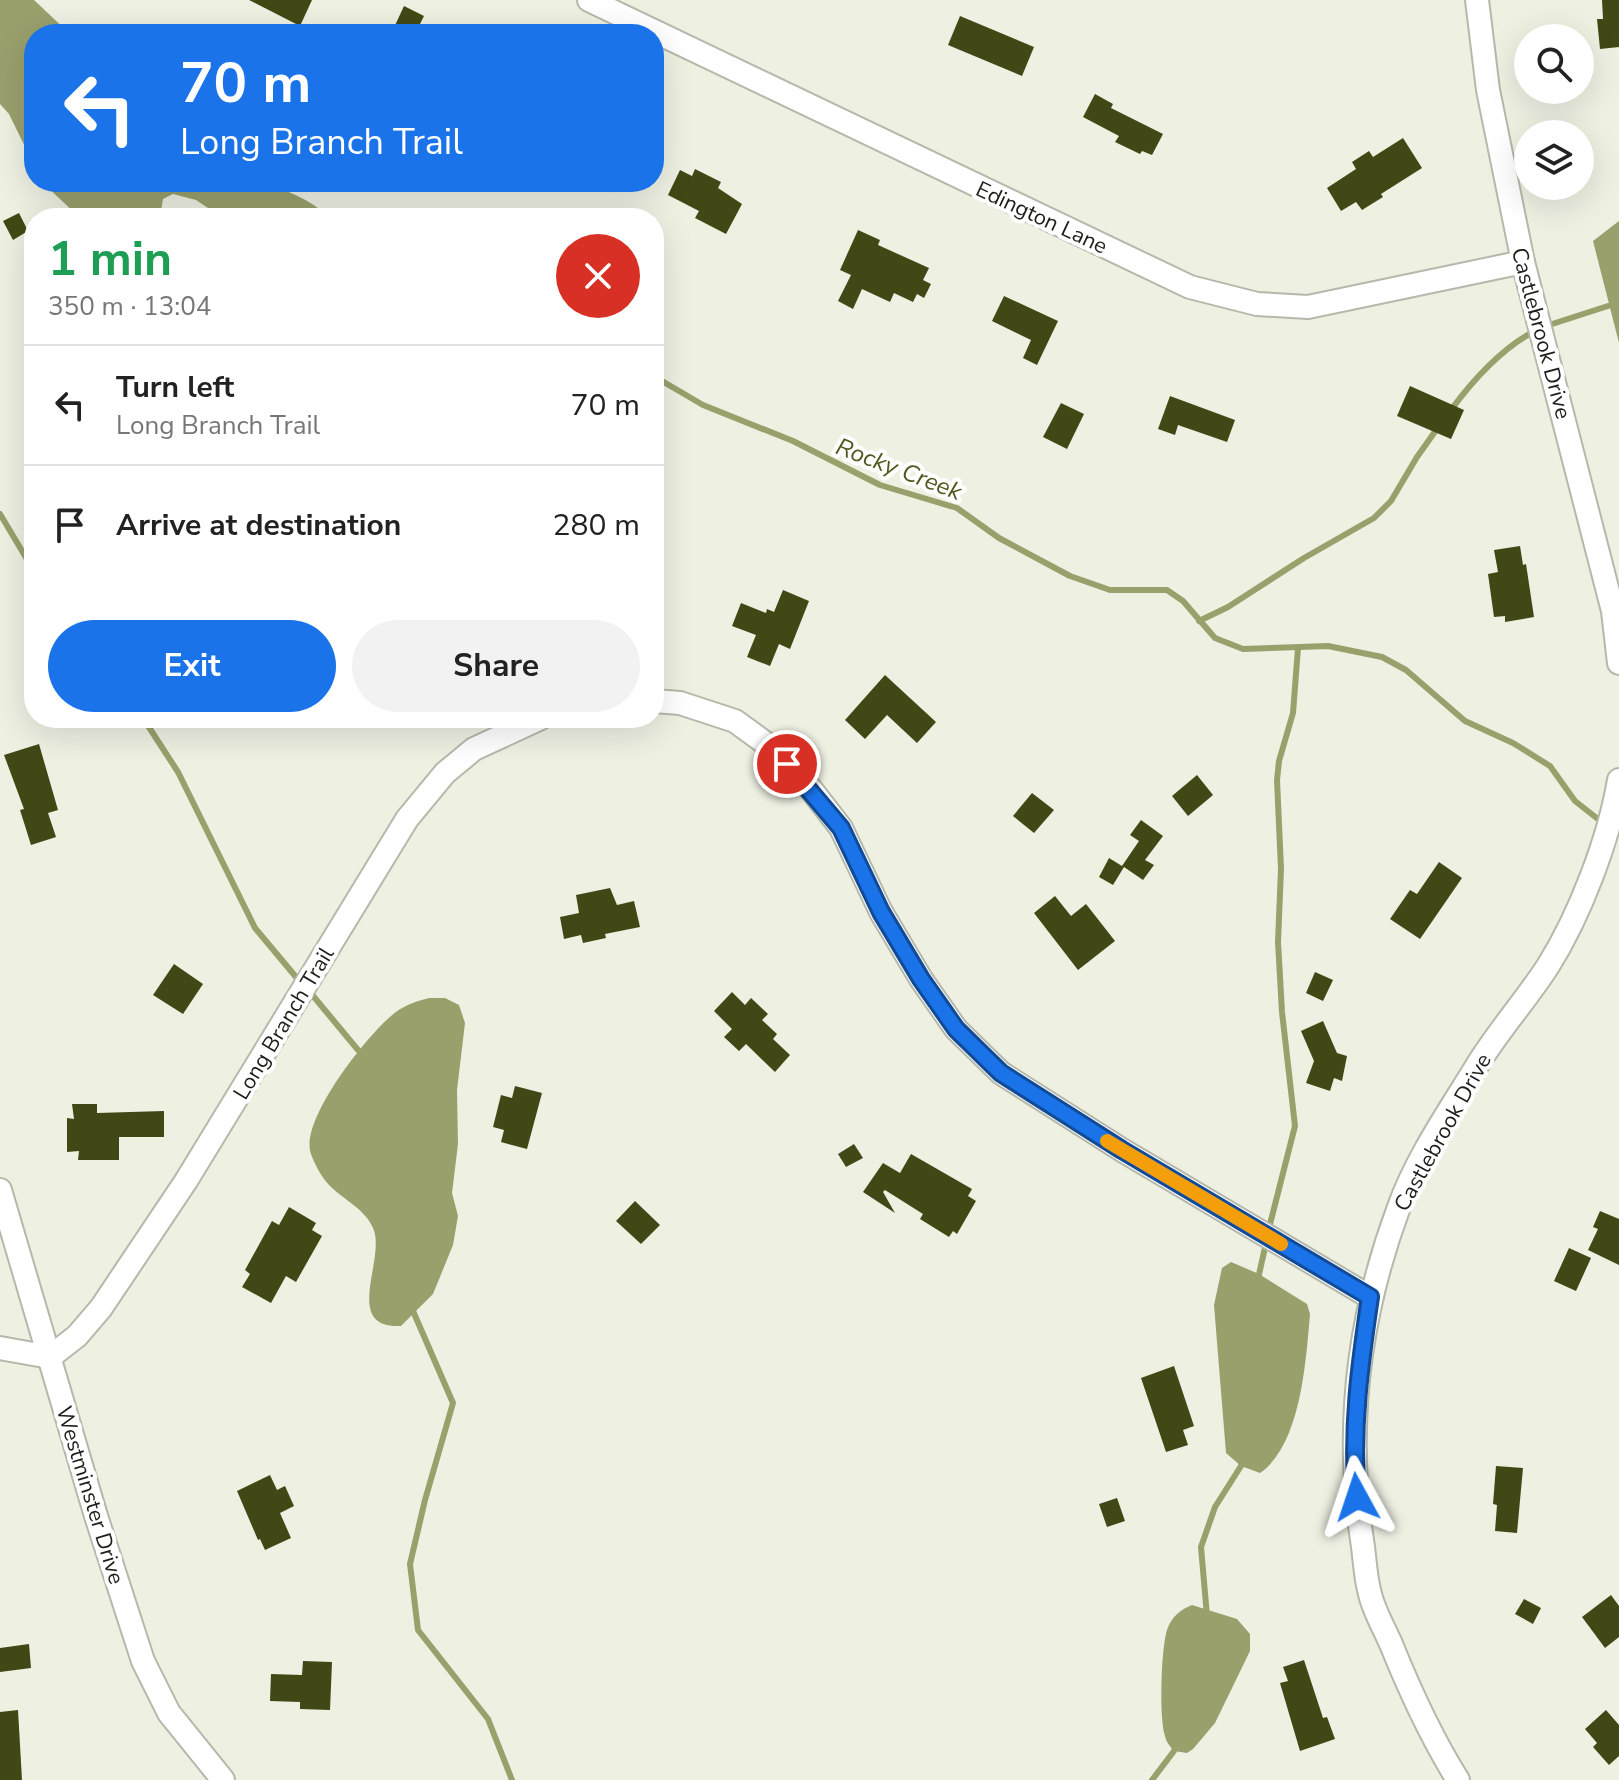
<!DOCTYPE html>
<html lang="en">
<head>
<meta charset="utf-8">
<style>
	body { margin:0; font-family:"Nunito Sans",sans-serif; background:#f2f2f2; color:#222; height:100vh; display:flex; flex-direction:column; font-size:30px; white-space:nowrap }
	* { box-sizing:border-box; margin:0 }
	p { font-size:26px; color:#767676 }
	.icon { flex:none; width:44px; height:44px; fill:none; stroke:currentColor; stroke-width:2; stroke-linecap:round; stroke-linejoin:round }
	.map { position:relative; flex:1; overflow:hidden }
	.sheet { position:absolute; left:24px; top:208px; width:640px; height:520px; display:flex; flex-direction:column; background:#fff; border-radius:32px; box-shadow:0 8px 32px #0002 }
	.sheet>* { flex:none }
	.hud { position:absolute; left:24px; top:24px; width:640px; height:168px; border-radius:32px; box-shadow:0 8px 32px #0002; background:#1a73e8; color:#fff; overflow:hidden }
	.controls { position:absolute; left:1514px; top:24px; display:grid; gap:16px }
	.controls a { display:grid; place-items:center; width:80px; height:80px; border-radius:50%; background:#fff; box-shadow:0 8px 32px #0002; font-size:40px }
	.pin { position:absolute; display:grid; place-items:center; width:68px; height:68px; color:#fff; margin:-34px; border:4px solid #fff; border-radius:50%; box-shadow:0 2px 8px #0007 }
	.me { position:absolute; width:88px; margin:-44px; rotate:355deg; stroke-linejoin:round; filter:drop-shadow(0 0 6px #0008) }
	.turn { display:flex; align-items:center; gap:28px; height:168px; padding:0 24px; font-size:36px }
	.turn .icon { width:104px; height:104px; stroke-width:2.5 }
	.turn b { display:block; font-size:56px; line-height:68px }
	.round { display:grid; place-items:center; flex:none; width:84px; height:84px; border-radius:42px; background:#f2f2f2 }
	.summary { display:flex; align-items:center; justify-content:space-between; height:136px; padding:0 24px }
	h1 { font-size:48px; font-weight:700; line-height:60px; color:#1e9e55 }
	.cta { display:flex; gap:16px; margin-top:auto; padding:16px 24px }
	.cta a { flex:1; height:92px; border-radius:48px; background:#1a73e8; color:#fff; font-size:32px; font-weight:700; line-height:92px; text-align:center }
	.cta a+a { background:#f2f2f2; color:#222 }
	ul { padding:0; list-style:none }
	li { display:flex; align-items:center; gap:24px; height:120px; padding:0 24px; border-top:2px solid #e0e0e0 }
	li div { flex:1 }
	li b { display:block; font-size:30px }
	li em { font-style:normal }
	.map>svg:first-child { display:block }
</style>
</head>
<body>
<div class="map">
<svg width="1619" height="1780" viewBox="0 0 1619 1780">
	<rect width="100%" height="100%" fill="#eef0e2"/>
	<!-- water -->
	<g fill="#99a06c">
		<polygon points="0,0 34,0 70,34 34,34 34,165 9,114 0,104"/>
		<path d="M 42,182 L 258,182 C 285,189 310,199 330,218 L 223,218 L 196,200 L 173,194 L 163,199 L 161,211 L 163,218 L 80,218 Z"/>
		<polygon points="1619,221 1619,343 1593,241"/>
		<path d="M 429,998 L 445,998 L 459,1005 L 465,1023 L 457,1090 L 458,1144 L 452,1193 L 458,1216 L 453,1245 L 433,1294 L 401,1326 C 341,1329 387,1258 373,1228 C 365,1209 344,1200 330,1186 C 322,1178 315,1165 311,1154 C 299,1121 366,1037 391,1016 C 402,1006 414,1002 429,998 Z"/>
		<path d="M 1231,1262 L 1259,1274 L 1307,1304 L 1310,1314 C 1306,1360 1301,1445 1260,1473 L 1241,1466 L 1226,1453 L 1214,1305 L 1222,1268 Z"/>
		<path d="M 1192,1605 L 1237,1619 L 1250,1634 L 1250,1651 L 1215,1723 L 1193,1749 L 1187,1753 L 1174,1751 C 1170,1746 1166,1742 1165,1736 C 1159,1718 1161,1648 1167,1630 C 1172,1616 1180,1610 1192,1605 Z"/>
	</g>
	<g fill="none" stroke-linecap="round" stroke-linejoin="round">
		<!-- stream -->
		<g stroke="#99a06c" stroke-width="6">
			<polyline points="1546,326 1611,305 1619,297"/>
			<polyline points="654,379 662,381 703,405 793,441 880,485 957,508 999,538 1070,576 1110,590 1167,590 1183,601 1215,638 1243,649 1328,646 1382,657 1406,670 1465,721 1513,743 1550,766 1575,801 1603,823"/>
			<path d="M 1451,410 C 1472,381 1503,347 1535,331"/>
			<polyline points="0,514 34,571"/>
			<polyline points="1199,621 1228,607 1304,558 1374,518 1391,501 1417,457 1439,426"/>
			<polyline points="143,718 178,772 255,928 301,983"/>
			<polyline points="309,991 358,1050"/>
			<polyline points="1268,1232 1295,1126 1282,1012 1278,942 1281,869 1277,780 1279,761 1293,713 1298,648"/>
			<polyline points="1258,1279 1266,1243"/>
			<polyline points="413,1311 453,1403 425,1500 410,1564 418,1630 488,1719 512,1780"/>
			<polyline points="1207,1616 1201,1547 1215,1507 1241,1466 1242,1457"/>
			<polyline points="1152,1780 1174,1751 1176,1743"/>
		</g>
	</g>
	<!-- building -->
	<g fill="#424815">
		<polygon points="249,0 312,0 300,26"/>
		<polygon points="1602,0 1619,0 1619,47 1600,49 1597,19 1603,19"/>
		<polygon points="404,6 424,16 415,34 391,34"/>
		<polygon points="960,16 1034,47 1022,76 948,45"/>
		<polygon points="1095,94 1113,104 1111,108 1163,134 1152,155 1142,151 1140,154 1115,142 1119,136 1083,117"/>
		<polygon points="1403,138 1422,168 1381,194 1383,197 1362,210 1356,202 1341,211 1327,188 1356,169 1352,162 1369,151 1373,157"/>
		<polygon points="695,169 721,182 718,188 742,204 726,234 695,218 699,211 668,195 680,170 692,176"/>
		<polygon points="19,213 28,231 13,240 3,221"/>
		<polygon points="858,230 880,240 878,245 929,268 923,280 931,284 924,298 917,294 913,302 894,293 890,302 862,289 853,309 838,301 851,275 840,270"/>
		<polygon points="1004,296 1058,321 1037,365 1023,358 1031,340 992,321"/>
		<polygon points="1410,386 1464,410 1451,439 1397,416"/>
		<polygon points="1170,396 1235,420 1227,442 1178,425 1175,435 1158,429"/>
		<polygon points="1061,403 1084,414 1067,449 1043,437"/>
		<polygon points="1520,546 1523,565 1526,564 1534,617 1505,622 1505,616 1494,617 1488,574 1498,572 1494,550"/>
		<polygon points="783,590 809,601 790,649 779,644 770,666 747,657 756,635 732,626 741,603 766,613 767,609 774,612"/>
		<polygon points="885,675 936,722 917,743 887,715 865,739 845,720"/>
		<polygon points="39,744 58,810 48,813 56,837 31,845 20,810 24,809 4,755"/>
		<polygon points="1197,775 1213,795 1188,816 1172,796"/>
		<polygon points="1032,793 1054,810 1034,833 1013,816"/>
		<polygon points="1141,820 1163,836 1145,860 1154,865 1143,880 1124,867 1113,885 1099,877 1109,858 1122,866 1139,841 1130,835"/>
		<polygon points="1439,862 1462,878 1420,939 1390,919 1410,890 1417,894"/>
		<polygon points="610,888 617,905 634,901 640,927 605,934 606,938 583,943 581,935 564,939 560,917 579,913 576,895"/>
		<polygon points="1055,896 1071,916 1086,904 1115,941 1078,970 1034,913"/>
		<polygon points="174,964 203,984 183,1014 153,995"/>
		<polygon points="1315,972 1333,980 1323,1001 1306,993"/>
		<polygon points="732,992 745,1005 751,998 768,1014 762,1020 777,1034 773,1039 790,1055 775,1072 746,1044 739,1051 724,1037 732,1029 714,1011"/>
		<polygon points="1323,1021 1337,1053 1347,1056 1342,1081 1334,1078 1330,1091 1306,1083 1314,1061 1301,1031"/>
		<polygon points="515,1086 542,1093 527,1149 501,1142 504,1130 493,1127 501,1095 512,1098"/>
		<polygon points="72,1104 97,1104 97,1113 164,1111 164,1137 119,1137 119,1160 78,1160 79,1151 67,1152 67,1118 74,1119"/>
		<polygon points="854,1144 863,1158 846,1167 838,1154"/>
		<polygon points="911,1154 972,1189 968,1196 976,1201 957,1234 953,1231 949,1237 920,1219 923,1214 885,1190 883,1192 895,1213 863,1192 883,1163 900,1173"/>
		<polygon points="635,1201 660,1225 641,1244 616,1221"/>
		<polygon points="289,1207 316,1223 312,1230 322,1236 296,1282 286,1276 271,1303 242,1287 250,1274 245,1270 272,1221 279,1225"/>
		<polygon points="1600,1211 1619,1219 1619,1265 1588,1250 1598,1229 1593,1227"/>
		<polygon points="1569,1248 1591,1258 1576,1291 1554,1281"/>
		<polygon points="1174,1366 1194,1426 1183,1430 1188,1445 1166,1452 1141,1378"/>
		<polygon points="1496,1466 1523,1468 1517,1533 1495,1531 1497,1505 1493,1504"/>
		<polygon points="270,1475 277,1490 285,1486 294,1506 280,1513 291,1538 265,1550 260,1539 258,1540 237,1491"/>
		<polygon points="1117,1498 1125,1521 1107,1527 1099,1504"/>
		<polygon points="1611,1595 1619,1606 1619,1637 1605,1648 1582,1617"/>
		<polygon points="1524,1599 1541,1608 1533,1624 1515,1614"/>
		<polygon points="29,1644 31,1668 0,1672 0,1648"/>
		<polygon points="1304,1660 1323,1718 1327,1717 1335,1739 1300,1751 1280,1683 1288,1681 1283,1667"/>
		<polygon points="303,1661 332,1662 330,1710 300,1709 300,1702 270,1701 271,1674 302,1675"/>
		<polygon points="18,1710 22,1780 0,1780 0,1712"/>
		<polygon points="1606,1710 1619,1725 1619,1756 1609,1765 1593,1747 1597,1743 1585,1729"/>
	</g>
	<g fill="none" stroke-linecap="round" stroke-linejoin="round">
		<defs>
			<g id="street">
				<polyline points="589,0 1190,287 1257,304 1308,307 1523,262"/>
				<polyline points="1477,0 1488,90 1523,262 1613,611 1619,663"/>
				<polyline points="654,701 680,703 735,721 772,748 810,788 841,828 881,912 921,979 956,1029 1001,1073 1122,1150 1370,1297"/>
				<polyline points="0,1190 96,1516 143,1661 169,1713 223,1780"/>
				<polyline points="0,1348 50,1357 77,1336 101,1308 186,1181 407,819 445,773 474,749 541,718"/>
				<path d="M 1458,1780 C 1431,1737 1410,1691 1391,1644 C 1384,1628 1374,1611 1370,1594 C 1365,1577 1365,1558 1362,1540 C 1345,1427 1359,1314 1399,1207 C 1417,1157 1450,1110 1478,1064 C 1499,1030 1526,1000 1548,966 C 1580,915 1609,839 1619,780"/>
			</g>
		</defs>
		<!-- street casing -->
		<use href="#street" stroke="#b5b8aa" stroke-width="26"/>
		<!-- street -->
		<use href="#street" stroke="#fff" stroke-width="22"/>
	</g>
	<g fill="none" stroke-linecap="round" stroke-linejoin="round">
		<defs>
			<path id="route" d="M 787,764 L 841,828 L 881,912 L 921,979 L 956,1029 L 1001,1073 L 1122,1150 L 1370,1297 C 1360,1364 1351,1429 1357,1497"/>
		</defs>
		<!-- route casing -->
		<use href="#route" stroke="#114b97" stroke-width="20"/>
		<!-- route -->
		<use href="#route" stroke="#1a73e8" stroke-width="14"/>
		<!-- slow -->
		<polyline stroke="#f59e0b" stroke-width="14" points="1107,1141 1281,1244"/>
	</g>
	<g text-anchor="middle" stroke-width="8" stroke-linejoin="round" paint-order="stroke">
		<!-- street labels -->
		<g font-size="22" fill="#1e1f1a" stroke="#fff">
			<text transform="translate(1042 217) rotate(25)" y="8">Edington Lane</text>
			<text transform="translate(1542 333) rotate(75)" y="8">Castlebrook Drive</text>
			<text transform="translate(283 1023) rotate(-59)" y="8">Long Branch Trail</text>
			<text transform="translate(1442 1132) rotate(-61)" y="8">Castlebrook Drive</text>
			<text transform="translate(91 1495) rotate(73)" y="8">Westminster Drive</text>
		</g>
		<!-- water labels -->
		<g font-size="24" font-style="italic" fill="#52581d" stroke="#fff">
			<text transform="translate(899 469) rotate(21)" y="8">Rocky Creek</text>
		</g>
	</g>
</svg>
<div class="controls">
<a><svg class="icon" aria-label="search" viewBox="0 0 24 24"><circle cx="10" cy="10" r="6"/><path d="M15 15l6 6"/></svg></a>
<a><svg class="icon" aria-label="layers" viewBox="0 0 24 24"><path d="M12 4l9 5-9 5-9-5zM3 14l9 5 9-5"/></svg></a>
</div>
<div class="pin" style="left:787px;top:764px;background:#d93025"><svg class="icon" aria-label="arrive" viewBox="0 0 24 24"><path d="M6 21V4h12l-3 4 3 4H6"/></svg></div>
<svg class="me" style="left:1357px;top:1497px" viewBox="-20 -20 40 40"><path d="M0-17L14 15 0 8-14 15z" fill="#1a73e8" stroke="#fff" stroke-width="4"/></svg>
<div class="hud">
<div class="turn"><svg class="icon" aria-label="left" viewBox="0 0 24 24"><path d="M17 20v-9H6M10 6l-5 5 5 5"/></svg><div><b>70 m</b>Long Branch Trail</div></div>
</div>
<section class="sheet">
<div class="summary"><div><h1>1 min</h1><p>350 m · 13:04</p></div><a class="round" style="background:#d93025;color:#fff"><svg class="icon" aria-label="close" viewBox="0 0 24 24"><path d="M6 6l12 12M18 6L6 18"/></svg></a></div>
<ul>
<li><svg class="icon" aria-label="left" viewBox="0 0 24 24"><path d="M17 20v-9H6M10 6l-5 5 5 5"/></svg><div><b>Turn left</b><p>Long Branch Trail</p></div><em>70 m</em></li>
<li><svg class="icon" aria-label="arrive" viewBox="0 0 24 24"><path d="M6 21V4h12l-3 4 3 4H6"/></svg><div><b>Arrive at destination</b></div><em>280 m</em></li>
</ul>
<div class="cta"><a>Exit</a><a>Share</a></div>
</section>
</div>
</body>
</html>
